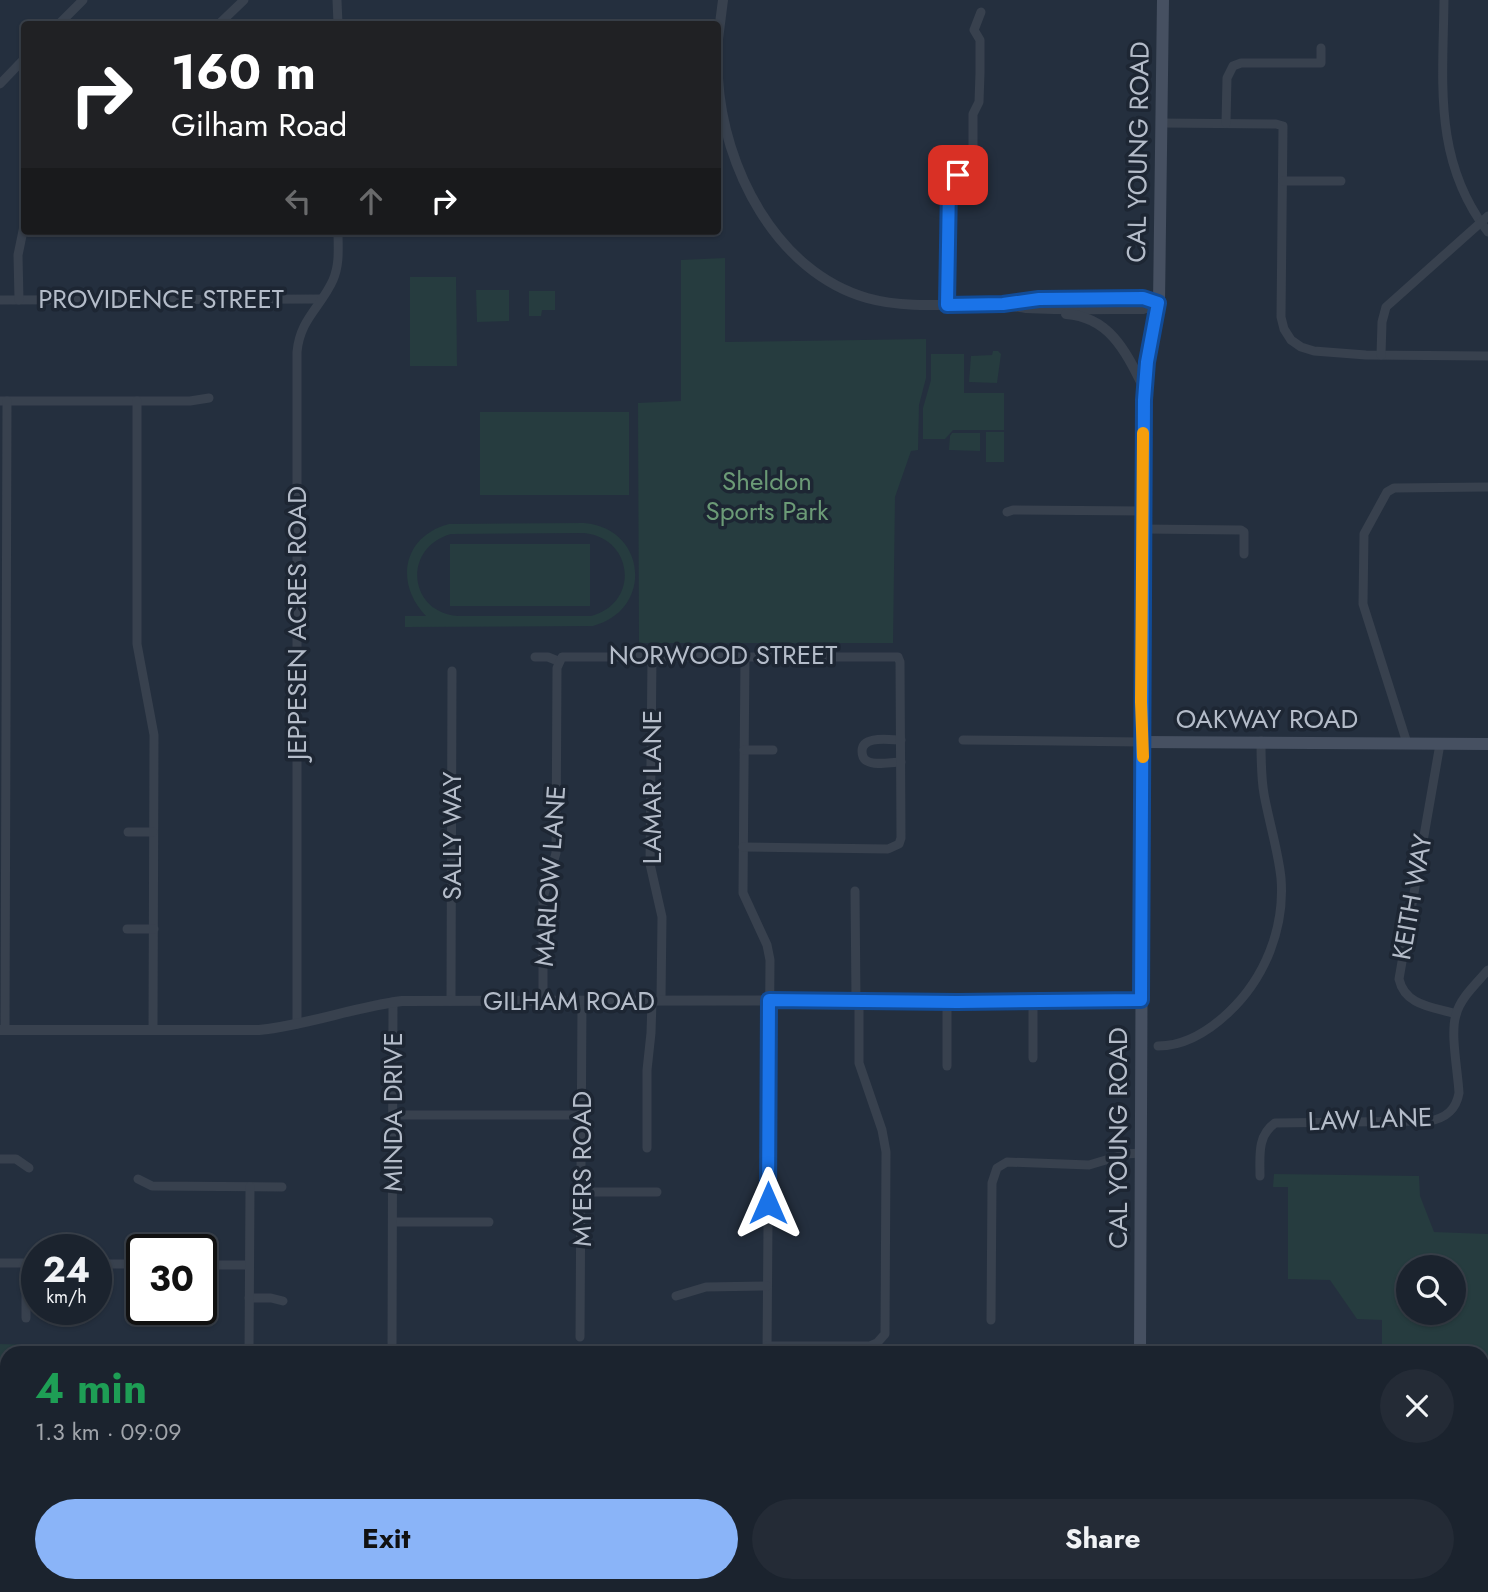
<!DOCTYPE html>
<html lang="en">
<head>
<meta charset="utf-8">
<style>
	body { margin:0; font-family:Jost,sans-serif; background:#242b36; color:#f1f3f6; height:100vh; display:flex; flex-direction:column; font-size:26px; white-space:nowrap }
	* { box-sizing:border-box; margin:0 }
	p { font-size:23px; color:#a0a4aa }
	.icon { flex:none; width:38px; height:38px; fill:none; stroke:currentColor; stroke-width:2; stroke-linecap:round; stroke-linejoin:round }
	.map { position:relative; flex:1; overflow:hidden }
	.sheet { position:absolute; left:0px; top:1346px; width:1489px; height:247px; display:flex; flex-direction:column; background:#1b232e; border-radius:21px 21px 0 0; box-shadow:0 2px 5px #0004,0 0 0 2px #39404a }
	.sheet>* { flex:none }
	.guide { position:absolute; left:21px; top:21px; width:700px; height:214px; border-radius:7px; box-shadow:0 2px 5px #0004,0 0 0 2px #39404a; background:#202124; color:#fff; overflow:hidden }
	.controls { position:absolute; left:1396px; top:1255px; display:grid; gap:14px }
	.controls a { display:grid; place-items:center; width:70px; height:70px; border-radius:50%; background:#1b232e; box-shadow:0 2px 5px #0004,0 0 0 2px #39404a; font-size:35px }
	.speed { position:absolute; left:21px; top:1234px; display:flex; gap:14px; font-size:35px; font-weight:700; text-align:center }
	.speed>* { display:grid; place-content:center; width:91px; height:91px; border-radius:50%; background:#1b232e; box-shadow:0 2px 5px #0004,0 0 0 2px #39404a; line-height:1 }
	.speed small { font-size:18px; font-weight:400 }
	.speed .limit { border:4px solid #111; border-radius:10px; background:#fff; color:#111 }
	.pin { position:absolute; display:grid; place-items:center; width:60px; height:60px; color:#fff; margin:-30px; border-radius:14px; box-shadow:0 4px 10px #0006 }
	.me { position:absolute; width:77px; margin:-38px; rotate:0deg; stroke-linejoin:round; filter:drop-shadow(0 0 5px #0008) }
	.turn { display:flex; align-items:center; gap:24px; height:147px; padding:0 35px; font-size:32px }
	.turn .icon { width:91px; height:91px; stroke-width:2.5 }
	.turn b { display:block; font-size:49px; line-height:60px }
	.lanes { display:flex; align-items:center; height:66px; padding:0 35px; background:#0003; justify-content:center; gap:35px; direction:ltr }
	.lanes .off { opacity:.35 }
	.round { display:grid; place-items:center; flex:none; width:74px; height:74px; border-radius:37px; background:#242b36 }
	.head { display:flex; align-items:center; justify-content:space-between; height:119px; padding:0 35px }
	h1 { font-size:42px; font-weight:700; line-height:52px; color:#1e9e55 }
	.action { display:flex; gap:14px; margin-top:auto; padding:14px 35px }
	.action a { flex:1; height:80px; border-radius:42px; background:#8ab4f8; color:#111; font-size:28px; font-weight:700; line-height:80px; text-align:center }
	.action a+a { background:#242b36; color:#f1f3f6 }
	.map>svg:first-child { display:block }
</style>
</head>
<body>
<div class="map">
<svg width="1488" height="1592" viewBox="0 0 1488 1592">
	<rect width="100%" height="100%" fill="#242f3e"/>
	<!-- green -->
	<g fill="#263c3f" fill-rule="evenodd">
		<polygon points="725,258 725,342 926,339 926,378 919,405 918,450 911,451 895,497 893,643 639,643 638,403 681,401 681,260"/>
		<polygon points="410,277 456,277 457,366 410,366"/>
		<polygon points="476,290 509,290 509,321 477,322"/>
		<polygon points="529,291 555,291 555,310 542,310 541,316 529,316"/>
		<polygon points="993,351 998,351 1001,354 997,383 969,382 971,356 992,355"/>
		<polygon points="931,354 964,354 964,393 1004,393 1004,430 953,430 945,439 923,439 923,408 931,380"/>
		<rect x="480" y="412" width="149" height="83"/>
		<rect x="986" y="432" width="18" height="30"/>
		<polygon points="952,433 980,433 980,451 949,450 950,436"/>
		<path d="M 449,524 L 584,523 C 647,528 654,610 593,626 L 405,627 L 405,616 L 426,616 C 394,583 403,536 449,524 ZM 451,534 L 584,533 C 634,538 640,603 591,616 L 458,616 C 408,612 402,548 451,534 Z"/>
		<rect x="450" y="544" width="140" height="62"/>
		<path d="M 1274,1174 L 1419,1176 L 1420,1196 L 1434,1232 L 1488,1234 L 1488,1427 L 1482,1425 L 1482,1353 L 1382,1353 L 1382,1320 L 1357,1319 L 1330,1280 L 1288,1279 L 1288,1187 L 1273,1187 ZM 1409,1267 L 1454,1267 L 1454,1312 L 1409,1312 Z"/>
		<polygon points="0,1344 67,1346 67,1353 7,1353 7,1424 0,1424"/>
		<polygon points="1233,1586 1428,1586 1430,1592 1228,1592"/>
	</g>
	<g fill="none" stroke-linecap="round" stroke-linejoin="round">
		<!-- minor -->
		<g stroke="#38414e" stroke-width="9">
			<polyline points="337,0 338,24"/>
			<path d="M 1444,0 C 1443,84 1433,161 1488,232"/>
			<polyline points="59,24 83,0"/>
			<polyline points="219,24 244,0"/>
			<polyline points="0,84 24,59"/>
			<polyline points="1161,123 1276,124 1283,126 1281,317 1284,329 1291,340 1301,347 1314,351 1366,355 1488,356"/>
			<polyline points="1226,123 1227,78 1233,66 1241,63 1321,63 1321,48"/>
			<polyline points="1283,181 1341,181"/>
			<polyline points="0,300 321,299"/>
			<polyline points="19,300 18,255 24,226"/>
			<polyline points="947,305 949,185 956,176 973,168 973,114 979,102 980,73 980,40 974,30 981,12"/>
			<polyline points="1381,355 1382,322 1386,307 1488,216"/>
			<polyline points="0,401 190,401 209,398"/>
			<polyline points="137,401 137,644 154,735 153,1030"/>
			<polyline points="1007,512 1013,510 1143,511"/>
			<polyline points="1142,529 1241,530 1244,532 1244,554"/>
			<polyline points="745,655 743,893 767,945 770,960 767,1353"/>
			<polyline points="652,656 650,864 662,917 661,1000"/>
			<polyline points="535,657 548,657 558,661"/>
			<path d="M 901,740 C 890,740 862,735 862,751 C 862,755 863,759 867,761 C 875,766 891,762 901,762"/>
			<polyline points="963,740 1142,742"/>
			<polyline points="1407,743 1363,604 1364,534 1387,492 1394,488 1488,487"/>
			<path d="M 1440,744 L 1399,979 C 1405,1006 1433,1007 1456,1014"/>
			<polyline points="744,750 773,750"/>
			<polyline points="128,832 153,832"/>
			<polyline points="855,891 856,1001"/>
			<polyline points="127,929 154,929"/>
			<polyline points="1033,1000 1033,1058"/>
			<polyline points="451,1001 452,671"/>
			<polyline points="543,1001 543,898 556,853 557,668 562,657 898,657 900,662 901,838 899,844 888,849 743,847"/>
			<polyline points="947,1002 947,1066"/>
			<path d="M 297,1024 L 297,352 C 300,319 321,307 333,280 C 340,264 338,247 338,231"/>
			<polyline points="5,1030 7,401"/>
			<path d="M 1158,1046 C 1186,1046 1209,1031 1229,1012 C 1265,978 1285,928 1281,878 C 1278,850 1269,822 1264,794 C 1261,777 1261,759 1261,741"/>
			<polyline points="393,1115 582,1115"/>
			<polyline points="647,1148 647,1070 651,1033 652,1001"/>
			<polyline points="0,1159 16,1159 29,1168"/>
			<path d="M 1260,1176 C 1260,1156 1257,1136 1275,1123 L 1429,1121 C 1446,1118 1456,1110 1459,1093 C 1458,1072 1450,1033 1456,1015 C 1460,998 1477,983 1488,970"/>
			<polyline points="138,1179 152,1186 282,1187"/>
			<polyline points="581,1192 657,1192"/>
			<polyline points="393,1222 489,1222"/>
			<polyline points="0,1263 37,1263"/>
			<polyline points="96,1264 142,1264"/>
			<polyline points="201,1265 249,1265"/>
			<polyline points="676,1296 706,1287 767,1286"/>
			<polyline points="249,1298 271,1298 283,1301"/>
			<polyline points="26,1318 26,1263"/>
			<polyline points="991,1320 992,1183 997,1168 1007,1162 1089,1165 1126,1154 1141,1153"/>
			<polyline points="580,1337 582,1001"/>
			<polyline points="767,1346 870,1346 877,1343 885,1334 886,1152 882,1130 859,1063 859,1002"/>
			<polyline points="249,1353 250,1187"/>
			<polyline points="392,1353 393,1002"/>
			<polyline points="0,1479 7,1479"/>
			<polyline points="1482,1553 1488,1539"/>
			<polyline points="1482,1582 1488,1588"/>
			<polyline points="85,1592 85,1586"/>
			<polyline points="391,1592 391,1586"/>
			<polyline points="824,1592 824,1586"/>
		</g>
		<!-- tertiary -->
		<g stroke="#38414e" stroke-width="10">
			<polyline points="718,39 723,0"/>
			<path d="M 718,78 C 723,167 776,272 867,298 C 910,310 956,303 1000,304 C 1009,305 1017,307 1026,308 C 1065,310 1104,309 1143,309 L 1159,303"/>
			<polyline points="1012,303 1039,298 1143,298 1159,303"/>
			<path d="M 1066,314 C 1110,317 1126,352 1144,388"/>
			<path d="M 0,1030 L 259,1030 C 308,1025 354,1007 402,1001 L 1141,1000"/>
		</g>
		<!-- secondary -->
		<g stroke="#465061" stroke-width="12">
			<polyline points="1142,742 1488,744"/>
			<polyline points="1140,1353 1144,400 1147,362 1159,303 1163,0"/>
			<polyline points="1137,1592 1137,1586"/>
		</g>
	</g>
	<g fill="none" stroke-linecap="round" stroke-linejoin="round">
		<defs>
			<polyline id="route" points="768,1203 769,1000 957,1002 1141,1000 1144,400 1147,362 1158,303 1143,298 1039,299 1003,304 947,305 949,185 958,175"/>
		</defs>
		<!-- route casing -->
		<use href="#route" stroke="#114b97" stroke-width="18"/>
		<!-- route -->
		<use href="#route" stroke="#1a73e8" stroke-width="12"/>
		<!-- slow -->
		<polyline stroke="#f59e0b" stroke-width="12" points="1143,757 1141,702 1143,433"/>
	</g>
	<g text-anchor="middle" stroke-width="7" stroke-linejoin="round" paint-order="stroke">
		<!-- street labels -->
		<g font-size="26" fill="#b4bcc9" stroke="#1d2633">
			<text transform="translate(1138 152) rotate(-89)" y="9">CAL YOUNG ROAD</text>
			<text x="161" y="308">PROVIDENCE STREET</text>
			<text transform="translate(297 623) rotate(-90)" y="9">JEPPESEN ACRES ROAD</text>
			<text x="723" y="664">NORWOOD STREET</text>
			<text x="1267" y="728">OAKWAY ROAD</text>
			<text transform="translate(652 787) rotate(-90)" y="9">LAMAR LANE</text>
			<text transform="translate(452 836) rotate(-90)" y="9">SALLY WAY</text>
			<text transform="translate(550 876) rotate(-86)" y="9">MARLOW LANE</text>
			<text transform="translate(1412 897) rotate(-80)" y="9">KEITH WAY</text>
			<text x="569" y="1010">GILHAM ROAD</text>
			<text transform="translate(393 1112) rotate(-90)" y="9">MINDA DRIVE</text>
			<text transform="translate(1370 1119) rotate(-2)" y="9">LAW LANE</text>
			<text transform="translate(1118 1138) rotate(-90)" y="9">CAL YOUNG ROAD</text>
			<text transform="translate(582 1169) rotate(-90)" y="9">MYERS ROAD</text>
		</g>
		<!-- park labels -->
		<g font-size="26" fill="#6b9a76" stroke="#1d2633">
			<text x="767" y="490">Sheldon<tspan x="767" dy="30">Sports Park</tspan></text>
		</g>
	</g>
</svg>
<div class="controls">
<a><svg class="icon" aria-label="search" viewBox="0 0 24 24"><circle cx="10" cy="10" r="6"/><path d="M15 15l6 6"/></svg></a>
</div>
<div class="speed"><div>24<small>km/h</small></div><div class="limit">30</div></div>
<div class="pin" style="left:958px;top:175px;background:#d93025"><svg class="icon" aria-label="arrive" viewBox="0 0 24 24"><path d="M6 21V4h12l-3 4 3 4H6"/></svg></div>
<svg class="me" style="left:768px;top:1203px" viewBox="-20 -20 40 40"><path d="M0-17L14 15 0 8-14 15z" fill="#1a73e8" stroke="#fff" stroke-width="4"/></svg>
<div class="guide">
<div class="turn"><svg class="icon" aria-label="right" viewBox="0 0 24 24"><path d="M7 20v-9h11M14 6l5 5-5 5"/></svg><div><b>160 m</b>Gilham Road</div></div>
<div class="lanes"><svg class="icon off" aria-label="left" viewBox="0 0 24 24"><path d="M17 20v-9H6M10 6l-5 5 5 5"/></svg><svg class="icon off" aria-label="ahead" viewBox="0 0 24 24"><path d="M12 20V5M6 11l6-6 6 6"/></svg><svg class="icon" aria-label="right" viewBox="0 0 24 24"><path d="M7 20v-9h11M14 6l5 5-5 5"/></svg></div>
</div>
<section class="sheet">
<div class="head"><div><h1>4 min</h1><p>1.3 km · 09:09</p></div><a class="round"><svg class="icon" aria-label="close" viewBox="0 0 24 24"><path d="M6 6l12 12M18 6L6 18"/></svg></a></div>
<div class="action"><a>Exit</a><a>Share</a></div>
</section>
</div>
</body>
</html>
